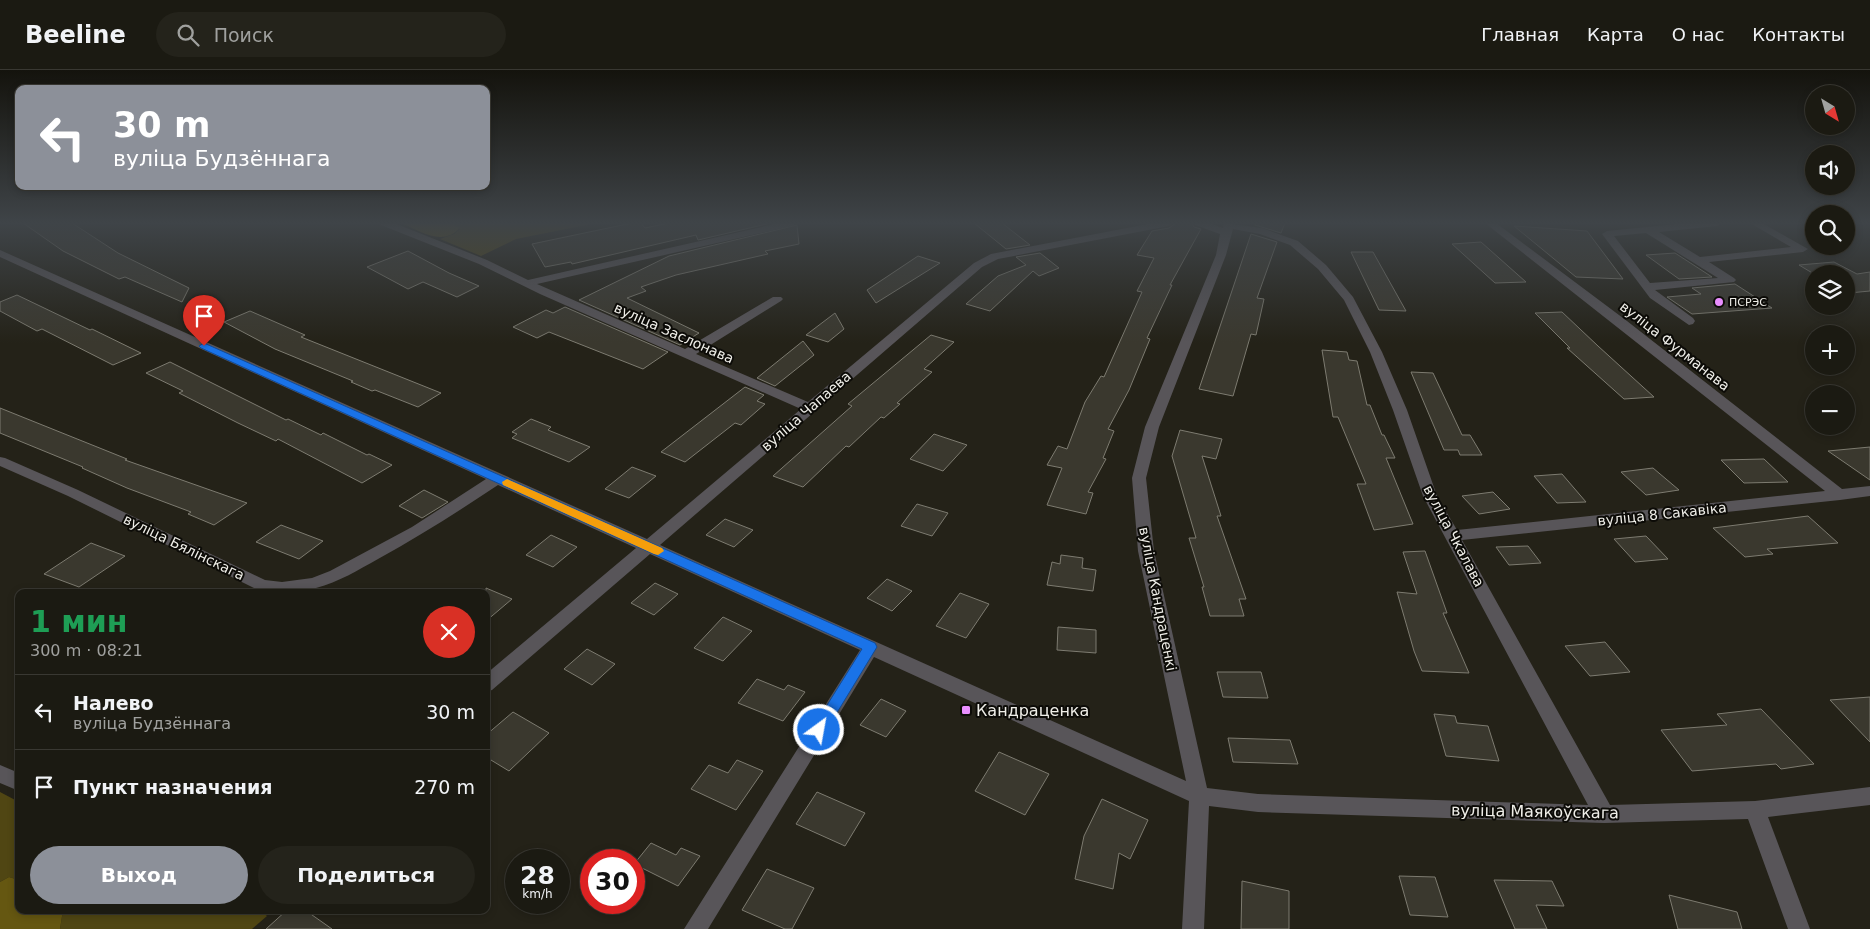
<!DOCTYPE html>
<html lang="ru">
<head>
<meta charset="utf-8">
<style>
	body { margin:0; font-family:"DejaVu Sans",sans-serif; background:#24231b; color:#f1f3f6; height:100vh; display:flex; flex-direction:column; font-size:19px; white-space:nowrap }
	* { box-sizing:border-box; margin:0 }
	p { font-size:16px; color:#a0a19f }
	.icon { flex:none; width:28px; height:28px; fill:none; stroke:currentColor; stroke-width:2; stroke-linecap:round; stroke-linejoin:round }
	.map { position:relative; flex:1; overflow:hidden }
	.details { position:absolute; left:15px; top:519px; width:475px; height:325px; display:flex; flex-direction:column; background:#1b1a12; border-radius:10px; box-shadow:0 2px 8px #0003,0 0 0 1px #393832 }
	.details>* { flex:none }
	.banner { position:absolute; left:15px; top:15px; width:475px; height:105px; border-radius:10px; box-shadow:0 2px 8px #0003,0 0 0 1px #393832; background:#8c9099; color:#fff; overflow:hidden }
	.needle { width:32px; rotate:143deg }
	.controls { position:absolute; left:1805px; top:15px; display:grid; gap:10px }
	.controls a { display:grid; place-items:center; width:50px; height:50px; border-radius:50%; background:#1b1a12; box-shadow:0 2px 8px #0003,0 0 0 1px #393832; font-size:25px }
	.speed { position:absolute; left:505px; top:779px; display:flex; gap:10px; font-size:25px; font-weight:700; text-align:center }
	.speed>* { display:grid; place-content:center; width:65px; height:65px; border-radius:50%; background:#1b1a12; box-shadow:0 2px 8px #0003,0 0 0 1px #393832; line-height:1 }
	.speed small { font-size:12px; font-weight:400 }
	.speed .limit { border:8px solid #d22; background:#fff; color:#111 }
	.pin { position:absolute; display:grid; place-items:center; width:42px; height:42px; color:#fff; margin:-51px -21px; border-radius:50% 50% 50% 0; rotate:-45deg; box-shadow:0 0 5px #0007 }
	.pin .icon { rotate:45deg }
	.me { position:absolute; width:55px; margin:-28px; rotate:32deg; stroke-linejoin:round; filter:drop-shadow(0 0 4px #0008) }
	.turn { display:flex; align-items:center; gap:18px; height:105px; padding:0 15px; font-size:22px }
	.turn .icon { width:65px; height:65px; stroke-width:2.5 }
	.turn b { display:block; font-size:35px; line-height:42px }
	.round { display:grid; place-items:center; flex:none; width:52px; height:52px; border-radius:26px; background:#24231b }
	.summary { display:flex; align-items:center; justify-content:space-between; height:85px; padding:0 15px }
	h1 { font-size:30px; font-weight:600; line-height:38px; color:#1e9e55 }
	.action { display:flex; gap:10px; margin-top:auto; padding:10px 15px }
	.action a { flex:1; height:58px; border-radius:30px; background:#8c9099; color:#fff; font-size:20px; font-weight:600; line-height:58px; text-align:center }
	.action a+a { background:#24231b; color:#f1f3f6 }
	ul { padding:0; list-style:none }
	li { display:flex; align-items:center; gap:15px; height:75px; padding:0 15px; border-top:1px solid #393832 }
	li div { flex:1 }
	li b { display:block; font-size:19px }
	li em { font-style:normal }
	header { display:flex; align-items:center; gap:30px; box-sizing:border-box; height:70px; padding:0 25px; background:#1b1a12; border-bottom:1px solid #393832 }
	header strong { font-size:24px }
	nav { display:flex; gap:28px; margin-inline-start:auto; font-size:18px }
	.search { width:350px; height:45px; background:#24231b; display:flex; align-items:center; gap:12px; box-sizing:border-box; padding:0 18px; border-radius:28px; color:#a0a19f; font-size:19px }
	.map>svg:first-child { display:block }
</style>
</head>
<body>
<header>
<strong>Beeline</strong>
<div class="search"><svg class="icon" aria-label="search" viewBox="0 0 24 24"><circle cx="10" cy="10" r="6"/><path d="M15 15l6 6"/></svg>Поиск</div>
<nav><a>Главная</a><a>Карта</a><a>О нас</a><a>Контакты</a></nav>
</header>
<div class="map">
<svg width="1870" height="859" viewBox="0 0 1870 859">
	<rect width="100%" height="100%" fill="#242218"/>
	<!-- green -->
	<g fill="#504613">
		<polygon points="449,153 596,153 516,169 481,186 440,169 454,164 460,159"/>
		<polygon points="0,722 19,732 19,810 9,807 0,812"/>
		<polygon points="63,840 259,840 267,846 252,859 60,859"/>
	</g>
	<!-- forest -->
	<g fill="#655711">
		<path d="M 401,153 L 449,153 L 460,158 C 442,177 421,161 401,153 Z"/>
		<polygon points="9,807 19,810 19,840 63,840 60,859 0,859 0,812"/>
	</g>
	<!-- building -->
	<g fill="#3a382e" stroke="#7d7b70">
		<polygon points="23,153 72,153 118,183 189,218 182,232 125,207 119,209 63,181"/>
		<polygon points="632,153 641,153 645,158 669,153 771,153 698,170 696,165 572,194 571,192 545,197 532,174"/>
		<polygon points="974,153 1002,153 1030,175 1006,179"/>
		<polygon points="1176,153 1192,153 1194,157 1201,159 1170,215 1172,215 1147,268 1150,269 1129,320 1108,359 1114,361 1103,388 1106,389 1088,422 1093,423 1086,444 1047,435 1062,398 1047,395 1058,376 1067,379 1085,332 1101,306 1104,307 1142,222 1137,221 1154,188 1137,185 1152,161 1169,158"/>
		<polygon points="1256,153 1285,153 1281,163 1255,155"/>
		<polygon points="797,155 799,174 765,181 768,184 676,205 641,217 646,221 627,228 699,263 680,275 579,230 669,186"/>
		<polygon points="1514,156 1587,161 1623,209 1576,207"/>
		<polygon points="1251,164 1277,172 1257,228 1264,229 1256,265 1251,264 1233,326 1199,319"/>
		<polygon points="1481,172 1526,212 1495,213 1452,174"/>
		<polygon points="408,181 449,203 479,216 457,227 423,212 408,219 367,197"/>
		<polygon points="1351,182 1373,182 1406,241 1379,240"/>
		<polygon points="1040,183 1059,198 1039,206 1033,201 990,241 966,234 998,206 1026,195 1016,187"/>
		<polygon points="1675,183 1709,205 1712,207 1679,209 1646,185"/>
		<polygon points="918,186 940,193 876,233 867,220"/>
		<polygon points="1834,192 1857,204 1870,202 1870,221 1849,223 1846,222 1846,204 1814,204 1799,195"/>
		<polygon points="1735,214 1772,238 1692,244 1667,227 1701,224 1692,218"/>
		<polygon points="17,225 90,260 92,259 141,283 113,295 42,259 37,261 0,241 0,232"/>
		<polygon points="565,237 668,282 643,299 549,262 537,268 513,257 546,240 553,243"/>
		<polygon points="250,241 305,265 301,267 441,323 418,337 375,320 372,321 351,312 353,311 275,279 224,252"/>
		<polygon points="1562,242 1598,276 1654,327 1624,329 1567,278 1570,278 1535,243"/>
		<polygon points="835,243 844,259 828,272 806,265"/>
		<polygon points="931,265 954,272 924,299 932,302 897,333 900,334 884,348 881,347 849,377 846,376 803,417 773,406 852,336 848,334"/>
		<polygon points="803,271 814,285 775,316 757,308"/>
		<polygon points="1322,280 1347,282 1349,290 1357,291 1367,335 1370,335 1382,365 1384,365 1395,388 1386,388 1413,454 1374,460 1357,414 1366,414 1338,347 1333,347"/>
		<polygon points="170,292 286,350 288,349 321,365 323,363 367,385 369,384 392,395 362,413 278,369 276,371 238,353 179,323 183,321 146,303"/>
		<polygon points="1411,302 1433,303 1462,365 1470,365 1482,385 1460,385 1458,380 1444,380"/>
		<polygon points="745,317 764,325 757,331 765,334 741,355 735,353 685,392 661,382"/>
		<polygon points="0,338 127,389 125,390 247,433 214,455 188,444 191,442 127,418 82,398 83,397 0,363"/>
		<polygon points="531,349 551,357 548,360 590,377 569,392 512,368 517,364 512,362"/>
		<polygon points="1180,360 1222,369 1216,389 1202,386 1221,446 1217,446 1246,529 1239,529 1244,546 1210,546 1202,517 1204,517 1189,468 1196,468 1172,386"/>
		<polygon points="934,364 967,375 943,401 910,389"/>
		<polygon points="1870,377 1870,410 1828,381"/>
		<polygon points="1764,389 1788,412 1744,413 1721,390"/>
		<polygon points="632,397 656,406 629,428 605,419"/>
		<polygon points="1653,398 1679,420 1646,425 1621,402"/>
		<polygon points="1562,404 1586,432 1557,433 1534,406"/>
		<polygon points="424,420 448,432 422,448 399,436"/>
		<polygon points="1493,422 1510,439 1479,444 1462,426"/>
		<polygon points="917,434 948,443 932,466 901,456"/>
		<polygon points="1808,446 1838,473 1767,479 1773,484 1745,487 1713,458"/>
		<polygon points="725,449 753,460 734,477 706,465"/>
		<polygon points="281,455 323,471 299,489 256,472"/>
		<polygon points="551,465 577,477 553,497 526,485"/>
		<polygon points="1646,466 1668,489 1635,492 1614,469"/>
		<polygon points="91,473 125,486 79,517 44,504"/>
		<polygon points="1528,476 1541,493 1509,495 1496,477"/>
		<polygon points="1425,481 1447,543 1443,543 1469,603 1422,601 1414,581 1397,522 1417,524 1403,482"/>
		<polygon points="1061,485 1083,488 1082,498 1096,500 1093,521 1047,515 1052,492 1060,494"/>
		<polygon points="887,509 912,521 892,541 867,528"/>
		<polygon points="655,513 678,524 654,545 631,533"/>
		<polygon points="486,518 512,529 486,551"/>
		<polygon points="960,523 989,534 966,568 936,556"/>
		<polygon points="723,547 752,561 723,591 694,578"/>
		<polygon points="1058,557 1096,560 1096,583 1057,580"/>
		<polygon points="1605,572 1630,602 1590,606 1565,576"/>
		<polygon points="587,579 615,594 592,615 564,599"/>
		<polygon points="1217,602 1261,602 1268,628 1223,627"/>
		<polygon points="757,609 784,620 788,615 805,622 783,651 738,633"/>
		<polygon points="1870,627 1870,672 1830,630"/>
		<polygon points="881,629 906,641 886,667 860,655"/>
		<polygon points="1761,639 1814,694 1781,699 1776,694 1692,701 1661,660 1727,655 1717,644"/>
		<polygon points="513,642 549,663 509,701 486,687 486,665"/>
		<polygon points="1434,644 1455,646 1457,653 1488,656 1499,691 1446,686"/>
		<polygon points="1228,668 1290,670 1298,694 1233,692"/>
		<polygon points="999,682 1049,704 1025,745 975,721"/>
		<polygon points="737,690 763,701 736,740 691,719 709,695 728,703"/>
		<polygon points="817,722 865,743 845,776 796,754"/>
		<polygon points="1102,729 1148,750 1130,789 1119,783 1113,819 1075,809 1084,766"/>
		<polygon points="651,773 676,785 681,778 700,786 678,816 634,794"/>
		<polygon points="767,799 814,818 792,859 785,859 742,840"/>
		<polygon points="1399,806 1435,807 1448,847 1410,845"/>
		<polygon points="1494,810 1552,811 1564,836 1536,835 1547,859 1515,859"/>
		<polygon points="1242,811 1289,821 1289,859 1241,859"/>
		<polygon points="1669,825 1737,842 1742,859 1678,859"/>
		<polygon points="287,840 305,840 332,859 266,859"/>
	</g>
	<g fill="none" stroke-linecap="round" stroke-linejoin="round">
		<!-- minor -->
		<g fill="#585559" fill-rule="evenodd">
			<path d="M 380,153 L 394,153 L 487,190 L 528,210 L 779,153 L 797,153 L 792,156 L 537,214 L 685,279 L 773,227 L 781,227 L 783,229 L 781,231 L 696,284 L 808,332 L 974,193 L 991,184 L 1153,153 L 1174,153 L 1169,156 L 998,189 L 982,197 L 660,475 L 1186,711 L 1138,481 L 1132,408 L 1145,357 L 1216,185 L 1220,164 L 1195,155 L 1194,153 L 1209,153 L 1223,158 L 1224,153 L 1262,158 L 1298,171 L 1326,195 L 1353,227 L 1382,282 L 1407,340 L 1437,426 L 1457,460 L 1825,421 L 1485,153 L 1496,153 L 1627,251 L 1842,419 L 1870,416 L 1870,426 L 1840,430 L 1462,470 L 1610,735 L 1755,731 L 1870,717 L 1870,735 L 1768,747 L 1810,859 L 1788,859 L 1748,749 L 1604,753 L 1258,742 L 1209,736 L 1204,859 L 1182,859 L 1189,731 L 874,587 L 708,859 L 684,859 L 860,580 L 650,484 L 492,620 L 486,622 L 486,604 L 636,478 L 498,415 C 459,441 420,466 378,489 C 358,500 339,512 316,518 C 297,523 275,525 256,519 L 68,426 L 0,396 L 0,387 L 5,388 L 78,420 L 265,510 L 282,512 L 312,508 L 330,501 L 412,457 L 486,409 L 0,187 L 0,180 L 647,469 L 801,339 L 540,224 L 479,194 L 381,155 ZM 1233,159 L 1260,164 L 1290,175 L 1318,199 L 1344,230 L 1370,282 L 1393,340 L 1423,426 L 1588,735 L 1258,724 L 1207,718 L 1154,481 L 1146,408 L 1159,357 L 1226,185 Z"/>
			<path d="M 1687,153 L 1722,153 L 1717,156 L 1659,162 L 1700,187 L 1791,177 L 1750,153 L 1762,153 L 1808,179 L 1803,182 L 1709,192 L 1734,208 L 1736,210 L 1734,212 L 1655,220 L 1693,248 L 1695,251 L 1693,254 L 1689,255 L 1650,228 L 1602,164 L 1607,161 ZM 1646,163 L 1718,208 L 1650,213 L 1614,166 Z"/>
			<polygon points="0,695 19,703 19,721 0,713"/>
		</g>
	</g>
	<!-- sky -->
	<linearGradient id="sky" x2="0" y2="1"><stop stop-color="#14130d"/><stop offset="0.56" stop-color="#3f4448"/><stop offset="1" stop-color="#3f4448" stop-opacity="0"/></linearGradient>
	<rect width="1870" height="273" fill="url(#sky)"/>
	<!-- route -->
	<polygon fill="#1a73e8" stroke="#114b97" points="204,273 875,573 877,577 824,664 819,666 814,664 812,660 814,656 862,579 201,278 199,276"/>
	<!-- slow -->
	<polygon fill="#f59e0b" points="507,409 662,478 664,481 658,485 654,484 503,415 502,412"/>
	<!-- markers -->
	<g fill="#e98efe" stroke="#0c0b07" stroke-width="2">
		<circle cx="1719" cy="232" r="5"/>
		<rect x="961" y="635" width="10" height="10" rx="2.5"/>
	</g>
	<g text-anchor="middle" stroke-width="4" stroke-linejoin="round" paint-order="stroke">
		<!-- far-poi labels -->
		<g font-size="11" fill="#efeee8" stroke="#0c0b07" text-anchor="start">
			<text x="1729" y="236">ПСРЭС</text>
		</g>
		<!-- street labels -->
		<g font-size="14" fill="#efeee8" stroke="#0c0b07">
			<text transform="translate(674 263) rotate(24)" y="5">вуліца Заслонава</text>
			<text transform="translate(1675 276) rotate(38)" y="5">вуліца Фурманава</text>
			<text transform="translate(806 341) rotate(-41)" y="5">вуліца Чапаева</text>
			<text transform="translate(1662 444) rotate(-6)" y="5">вуліца 8 Сакавіка</text>
			<text transform="translate(1454 466) rotate(62)" y="5">вуліца Чкалава</text>
			<text transform="translate(184 477) rotate(26)" y="5">вуліца Бялінскага</text>
			<text transform="translate(1158 529) rotate(79)" y="5">вуліца Кандраценкі</text>
		</g>
		<!-- near-poi labels -->
		<g font-size="16" fill="#efeee8" stroke="#0c0b07" text-anchor="start">
			<text x="976" y="646">Кандраценка</text>
		</g>
		<!-- near-street labels -->
		<g font-size="16" fill="#efeee8" stroke="#0c0b07">
			<text transform="translate(1535 741) rotate(1)" y="6">вуліца Маякоўскага</text>
		</g>
	</g>
</svg>
<div class="controls">
<a><svg class="needle" viewBox="-14 -14 28 28"><path d="M0-13l5 13h-10z" fill="#e53935"/><path d="M0 13l5-13h-10z" fill="#a0a19f"/></svg></a>
<a><svg class="icon" aria-label="sound" viewBox="0 0 24 24"><path d="M4 9h4l5-4v14l-5-4H4zM17 9q2 3 0 6"/></svg></a>
<a><svg class="icon" aria-label="search" viewBox="0 0 24 24"><circle cx="10" cy="10" r="6"/><path d="M15 15l6 6"/></svg></a>
<a><svg class="icon" aria-label="layers" viewBox="0 0 24 24"><path d="M12 4l9 5-9 5-9-5zM3 14l9 5 9-5"/></svg></a>
<a>+</a>
<a>−</a>
</div>
<div class="speed"><div>28<small>km/h</small></div><div class="limit">30</div></div>
<div class="pin" style="left:204px;top:276px;background:#d93025"><svg class="icon" aria-label="arrive" viewBox="0 0 24 24"><path d="M6 21V4h12l-3 4 3 4H6"/></svg></div>
<svg class="me" style="left:819px;top:660px" viewBox="-20 -20 40 40"><circle r="17" fill="#1a73e8" stroke="#fff" stroke-width="3"/><path d="M0-11L8 9 0 5-8 9z" fill="#fff"/></svg>
<div class="banner">
<div class="turn"><svg class="icon" aria-label="left" viewBox="0 0 24 24"><path d="M17 20v-9H6M10 6l-5 5 5 5"/></svg><div><b>30 m</b>вуліца Будзённага</div></div>
</div>
<section class="details">
<div class="summary"><div><h1>1 мин</h1><p>300 m · 08:21</p></div><a class="round" style="background:#d93025;color:#fff"><svg class="icon" aria-label="close" viewBox="0 0 24 24"><path d="M6 6l12 12M18 6L6 18"/></svg></a></div>
<ul>
<li><svg class="icon" aria-label="left" viewBox="0 0 24 24"><path d="M17 20v-9H6M10 6l-5 5 5 5"/></svg><div><b>Налево</b><p>вуліца Будзённага</p></div><em>30 m</em></li>
<li><svg class="icon" aria-label="arrive" viewBox="0 0 24 24"><path d="M6 21V4h12l-3 4 3 4H6"/></svg><div><b>Пункт назначения</b></div><em>270 m</em></li>
</ul>
<div class="action"><a>Выход</a><a>Поделиться</a></div>
</section>
</div>
</body>
</html>
